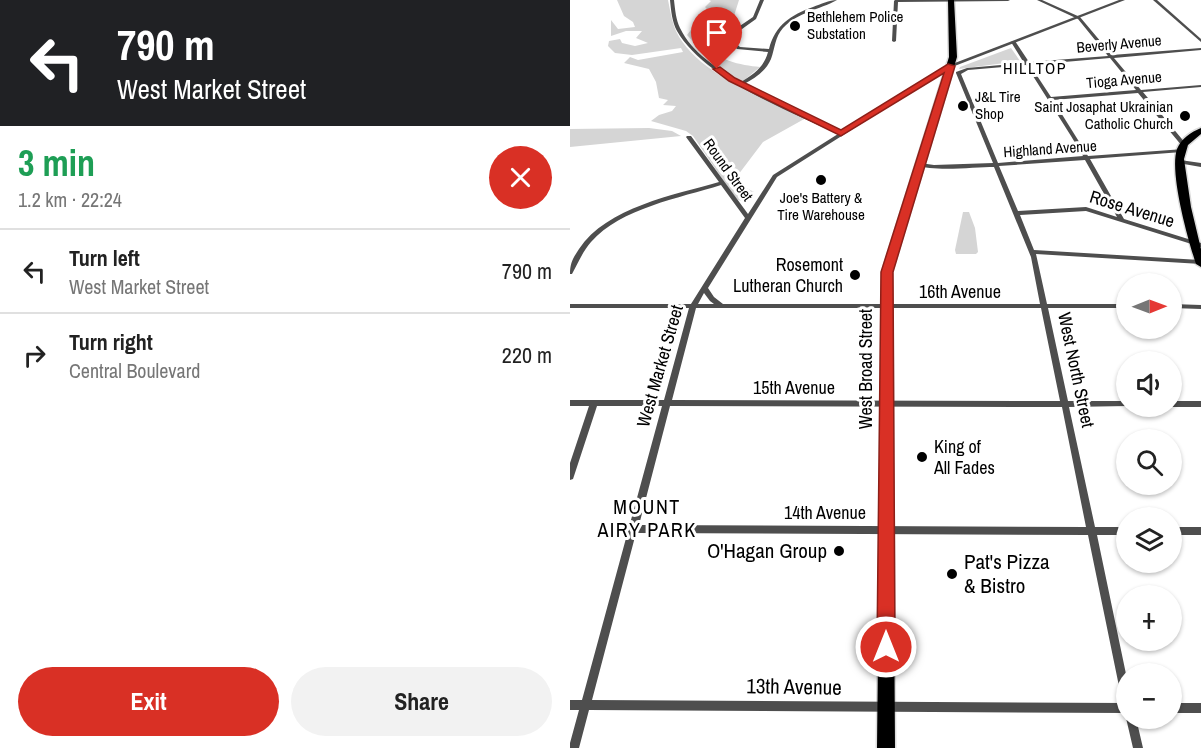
<!DOCTYPE html>
<html lang="en">
<head>
<meta charset="utf-8">
<style>
	body { margin:0; font-family:"Archivo Narrow",sans-serif; background:#f2f2f2; color:#222; height:100vh; display:flex; flex-direction:column; font-size:22px; white-space:nowrap }
	* { box-sizing:border-box; margin:0 }
	p { font-size:20px; color:#767676 }
	.icon { flex:none; width:33px; height:33px; fill:none; stroke:currentColor; stroke-width:2; stroke-linecap:round; stroke-linejoin:round }
	.map { position:relative; flex:1; overflow:hidden }
	.drawer { display:flex; flex-direction:column; background:#fff; width:570px }
	.drawer>* { flex:none }
	.banner { background:#202124; color:#fff; overflow:hidden }
	.needle { width:39px; rotate:89deg }
	.controls { position:absolute; left:546px; top:273px; display:grid; gap:12px }
	.controls a { display:grid; place-items:center; width:66px; height:66px; border-radius:50%; background:#fff; box-shadow:0 2px 4px #0004; font-size:30px }
	.pin { position:absolute; display:grid; place-items:center; width:51px; height:51px; color:#fff; margin:-62px -26px; border-radius:50% 50% 50% 0; rotate:-45deg; box-shadow:0 0 6px #0007 }
	.pin .icon { rotate:45deg }
	.me { position:absolute; width:66px; margin:-33px; rotate:0deg; stroke-linejoin:round; filter:drop-shadow(0 0 4px #0008) }
	.turn { display:flex; align-items:center; gap:21px; height:126px; padding:0 18px; font-size:27px }
	.turn .icon { width:78px; height:78px; stroke-width:2.5 }
	.turn b { display:block; font-size:42px; line-height:51px }
	.round { display:grid; place-items:center; flex:none; width:63px; height:63px; border-radius:32px; background:#f2f2f2 }
	.headline { display:flex; align-items:center; justify-content:space-between; height:102px; padding:0 18px }
	h1 { font-size:36px; font-weight:700; line-height:45px; color:#1e9e55 }
	.cta { display:flex; gap:12px; margin-top:auto; padding:12px 18px }
	.cta a { flex:1; height:69px; border-radius:36px; background:#d93025; color:#fff; font-size:24px; font-weight:700; line-height:69px; text-align:center }
	.cta a+a { background:#f2f2f2; color:#222 }
	ul { padding:0; list-style:none }
	li { display:flex; align-items:center; gap:18px; height:84px; padding:0 18px; border-top:2px solid #e0e0e0 }
	li div { flex:1 }
	li b { display:block; font-size:22px }
	li em { font-style:normal }
	main { display:flex; flex:1; min-height:0 }
	.map>svg:first-child { display:block }
</style>
</head>
<body>
<main>
<section class="drawer">
<div class="banner">
<div class="turn"><svg class="icon" aria-label="left" viewBox="0 0 24 24"><path d="M17 20v-9H6M10 6l-5 5 5 5"/></svg><div><b>790 m</b>West Market Street</div></div>
</div>
<div class="headline"><div><h1>3 min</h1><p>1.2 km · 22:24</p></div><a class="round" style="background:#d93025;color:#fff"><svg class="icon" aria-label="close" viewBox="0 0 24 24"><path d="M6 6l12 12M18 6L6 18"/></svg></a></div>
<ul>
<li><svg class="icon" aria-label="left" viewBox="0 0 24 24"><path d="M17 20v-9H6M10 6l-5 5 5 5"/></svg><div><b>Turn left</b><p>West Market Street</p></div><em>790 m</em></li>
<li><svg class="icon" aria-label="right" viewBox="0 0 24 24"><path d="M7 20v-9h11M14 6l5 5-5 5"/></svg><div><b>Turn right</b><p>Central Boulevard</p></div><em>220 m</em></li>
</ul>
<div class="cta"><a>Exit</a><a>Share</a></div>
</section>
<div class="map">
<svg width="631" height="748" viewBox="0 0 631 748">
	<rect width="100%" height="100%" fill="#fff"/>
	<!-- green -->
	<g fill="#d5d5d5">
		<path d="M 47,0 L 98,0 C 100,10 102,22 106,31 C 127,75 195,98 236,118 L 193,142 L 165,179 L 167,183 L 184,192 L 178,202 L 168,200 L 162,193 L 123,136 L 116,131 L 81,121 L 89,115 L 102,111 L 106,106 L 93,105 L 98,100 L 89,98 L 86,82 L 79,69 L 54,63 L 60,57 L 68,60 L 113,52 L 111,48 L 62,55 L 45,53 L 38,46 L 39,41 L 50,39 L 52,43 L 65,46 L 78,43 L 66,38 L 72,31 L 56,31 L 41,36 L 41,20 L 48,29 L 65,27 L 63,22 L 54,16 Z"/>
		<path d="M 139,0 L 169,0 L 163,19 L 142,31 L 137,41 C 144,61 171,65 190,67 L 172,82 L 143,63 L 117,35 L 130,18 L 138,20 L 144,17 L 135,7 L 141,1 Z"/>
		<polygon points="441,48 450,61 389,69 390,67"/>
		<polygon points="79,128 102,131 111,136 0,147 0,129"/>
		<polygon points="393,212 399,212 405,228 408,252 406,254 386,254 385,250"/>
	</g>
	<g fill="none" stroke-linecap="round" stroke-linejoin="round">
		<defs>
			<g id="primary">
				<polygon points="378,0 384,0 387,57 322,272 325,748 307,748 312,272 379,57"/>
				<path d="M 631,128 L 631,134 L 618,145 L 614,159 L 621,207 L 631,249 L 631,267 L 626,264 C 618,240 599,172 607,149 C 611,139 621,132 631,128 Z"/>
			</g>
		</defs>
		<!-- primary casing -->
		<use href="#primary" stroke="#dbdbdb" stroke-width="3"/>
		<!-- minor -->
		<g fill="#4e4e4e" fill-rule="evenodd">
			<path d="M 100,0 L 104,0 C 105,9 106,20 110,28 C 122,53 148,69 171,82 C 184,74 194,67 198,52 L 167,49 L 158,40 L 161,32 L 183,17 L 190,0 L 194,0 L 186,19 L 165,34 L 162,40 L 170,47 L 199,49 C 205,25 221,15 243,7 C 251,4 259,0 267,0 C 249,10 228,12 213,28 C 205,37 205,48 201,59 C 196,71 185,78 174,84 L 208,102 L 271,132 L 378,65 L 382,66 L 207,177 L 138,288 L 144,297 L 153,304 L 470,304 L 461,257 L 424,167 C 405,167 363,172 347,165 L 350,163 L 364,165 L 423,163 L 386,73 L 386,72 L 397,68 L 454,63 L 441,42 L 443,41 L 445,41 L 459,62 L 538,56 L 508,19 L 467,0 L 472,0 L 510,17 L 542,55 L 631,48 L 631,50 L 544,58 L 571,90 L 631,85 L 631,87 L 573,92 L 616,144 L 616,146 L 612,146 L 568,93 L 483,100 L 518,156 L 614,149 L 614,151 L 612,152 L 520,159 L 554,219 L 631,243 L 631,247 L 516,211 L 450,215 L 464,250 L 630,260 L 631,264 L 466,254 L 477,304 L 556,304 L 556,308 L 478,308 L 498,401 L 556,401 L 556,406 L 558,406 L 499,407 L 525,527 L 556,527 L 556,535 L 527,535 L 556,674 L 556,701 L 552,700 L 551,696 L 518,535 L 66,533 L 22,700 L 556,703 L 556,713 L 19,710 L 9,748 L 0,748 L 0,743 L 9,710 L 0,710 L 0,700 L 12,700 L 92,406 L 27,406 L 4,476 L 3,479 L 0,480 L 0,463 L 19,406 L 0,406 L 0,400 L 94,400 L 119,308 L 0,308 L 0,304 L 121,304 L 175,218 L 151,185 C 110,198 51,208 21,242 C 13,251 8,263 2,274 L 0,274 C 0,263 3,258 9,249 C 37,207 104,195 149,182 L 116,137 L 117,136 L 121,136 L 178,214 L 203,175 L 268,134 C 219,111 135,79 107,31 C 102,22 101,10 100,0 ZM 540,58 L 566,90 L 481,97 L 460,65 ZM 456,65 L 501,136 L 513,156 L 428,163 L 391,74 L 398,70 ZM 515,160 L 547,217 L 516,207 L 448,211 L 429,166 ZM 134,293 L 140,301 L 144,304 L 128,304 ZM 126,308 L 471,308 L 490,401 L 102,400 ZM 100,406 L 492,407 L 516,527 L 69,525 Z"/>
			<polygon points="325,0 440,0 438,1 328,2 326,41 324,42 322,41 324,1"/>
			<polygon points="583,0 587,0 631,39 631,42"/>
			<polygon points="610,160 631,163 631,167 608,163 607,162"/>
			<polygon points="602,304 631,305 631,309 602,308"/>
			<polygon points="602,401 631,401 631,407 602,407 600,406 602,406"/>
			<rect x="602" y="527" width="29" height="8"/>
			<rect x="602" y="703" width="29" height="10"/>
			<polygon points="556,716 556,718 566,718 573,748 563,748 556,718"/>
		</g>
		<!-- tertiary -->
		<polygon fill="#4e4e4e" fill-rule="evenodd" points="549,0 555,0 382,67 377,66"/>
		<!-- primary -->
		<use href="#primary" fill="#000" fill-rule="evenodd"/>
	</g>
	<!-- route -->
	<polygon fill="#d93025" stroke="#8d1f18" stroke-width="1.5" points="378,64 385,66 323,272 325,647 323,653 316,656 310,653 307,647 311,272 374,73 271,136 159,81 143,69 150,67 165,78 271,130"/>
	<!-- markers -->
	<g fill="#000" stroke="#fff" stroke-width="2">
		<circle cx="225" cy="26" r="6"/>
		<circle cx="393" cy="106" r="6"/>
		<circle cx="615" cy="116" r="6"/>
		<circle cx="251" cy="180" r="6"/>
		<circle cx="285" cy="275" r="6"/>
		<circle cx="352" cy="457" r="6"/>
		<circle cx="269" cy="551" r="6"/>
		<circle cx="382" cy="574" r="6"/>
	</g>
	<g text-anchor="middle" stroke-width="6" stroke-linejoin="round" paint-order="stroke">
		<!-- far-poi labels -->
		<g font-size="15" fill="#000" stroke="#fff" text-anchor="start">
			<text x="237" y="22">Bethlehem Police<tspan x="237" dy="17">Substation</tspan></text>
			<text x="405" y="102">J&amp;L Tire<tspan x="405" dy="17">Shop</tspan></text>
			<text x="603" y="112" text-anchor="end">Saint Josaphat Ukrainian<tspan x="603" dy="17">Catholic Church</tspan></text>
			<text x="251" y="203" text-anchor="middle">Joe's Battery &amp;<tspan x="251" dy="17">Tire Warehouse</tspan></text>
		</g>
		<!-- far-street labels -->
		<g font-size="15" fill="#000" stroke="#fff">
			<text transform="translate(549 44) rotate(-5)" y="5">Beverly Avenue</text>
			<text transform="translate(554 80) rotate(-5)" y="5">Tioga Avenue</text>
			<text transform="translate(480 149) rotate(-4)" y="5">Highland Avenue</text>
			<text transform="translate(158 170) rotate(54)" y="5">Round Street</text>
		</g>
		<!-- far-neighbourhood labels -->
		<g font-size="16" letter-spacing="1.5" fill="#000" stroke="#fff">
			<text x="465" y="74">HILLTOP</text>
		</g>
		<!-- street labels -->
		<g font-size="18" fill="#000" stroke="#fff">
			<text transform="translate(562 209) rotate(17)" y="6">Rose Avenue</text>
			<text x="390" y="298">16th Avenue</text>
			<text transform="translate(90 366) rotate(-74)" y="6">West Market Street</text>
			<text transform="translate(296 369) rotate(-90)" y="6">West Broad Street</text>
			<text transform="translate(506 370) rotate(78)" y="6">West North Street</text>
			<text x="224" y="394">15th Avenue</text>
			<text x="255" y="519">14th Avenue</text>
		</g>
		<!-- poi labels -->
		<g font-size="18" fill="#000" stroke="#fff" text-anchor="end">
			<text x="273" y="271">Rosemont<tspan x="273" dy="21">Lutheran Church</tspan></text>
			<text x="364" y="453" text-anchor="start">King of<tspan x="364" dy="21">All Fades</tspan></text>
		</g>
		<!-- neighbourhood labels -->
		<g font-size="20" letter-spacing="1.5" fill="#000" stroke="#fff">
			<text x="77" y="514">MOUNT<tspan x="77" dy="23">AIRY PARK</tspan></text>
		</g>
		<!-- near-poi labels -->
		<g font-size="21" fill="#000" stroke="#fff" text-anchor="end">
			<text x="257" y="558">O'Hagan Group</text>
			<text x="394" y="569" text-anchor="start">Pat's Pizza<tspan x="394" dy="24">&amp; Bistro</tspan></text>
		</g>
		<!-- near-street labels -->
		<g font-size="21" fill="#000" stroke="#fff">
			<text transform="translate(224 687) rotate(1)" y="7">13th Avenue</text>
		</g>
	</g>
</svg>
<div class="controls">
<a><svg class="needle" viewBox="-14 -14 28 28"><path d="M0-13l5 13h-10z" fill="#e53935"/><path d="M0 13l5-13h-10z" fill="#767676"/></svg></a>
<a><svg class="icon" aria-label="sound" viewBox="0 0 24 24"><path d="M4 9h4l5-4v14l-5-4H4zM17 9q2 3 0 6"/></svg></a>
<a><svg class="icon" aria-label="search" viewBox="0 0 24 24"><circle cx="10" cy="10" r="6"/><path d="M15 15l6 6"/></svg></a>
<a><svg class="icon" aria-label="layers" viewBox="0 0 24 24"><path d="M12 4l9 5-9 5-9-5zM3 14l9 5 9-5"/></svg></a>
<a>+</a>
<a>−</a>
</div>
<div class="pin" style="left:147px;top:69px;background:#d93025"><svg class="icon" aria-label="arrive" viewBox="0 0 24 24"><path d="M6 21V4h12l-3 4 3 4H6"/></svg></div>
<svg class="me" style="left:316px;top:647px" viewBox="-20 -20 40 40"><circle r="17" fill="#d93025" stroke="#fff" stroke-width="3"/><path d="M0-11L8 9 0 5-8 9z" fill="#fff"/></svg>
</div>
</main>
</body>
</html>
